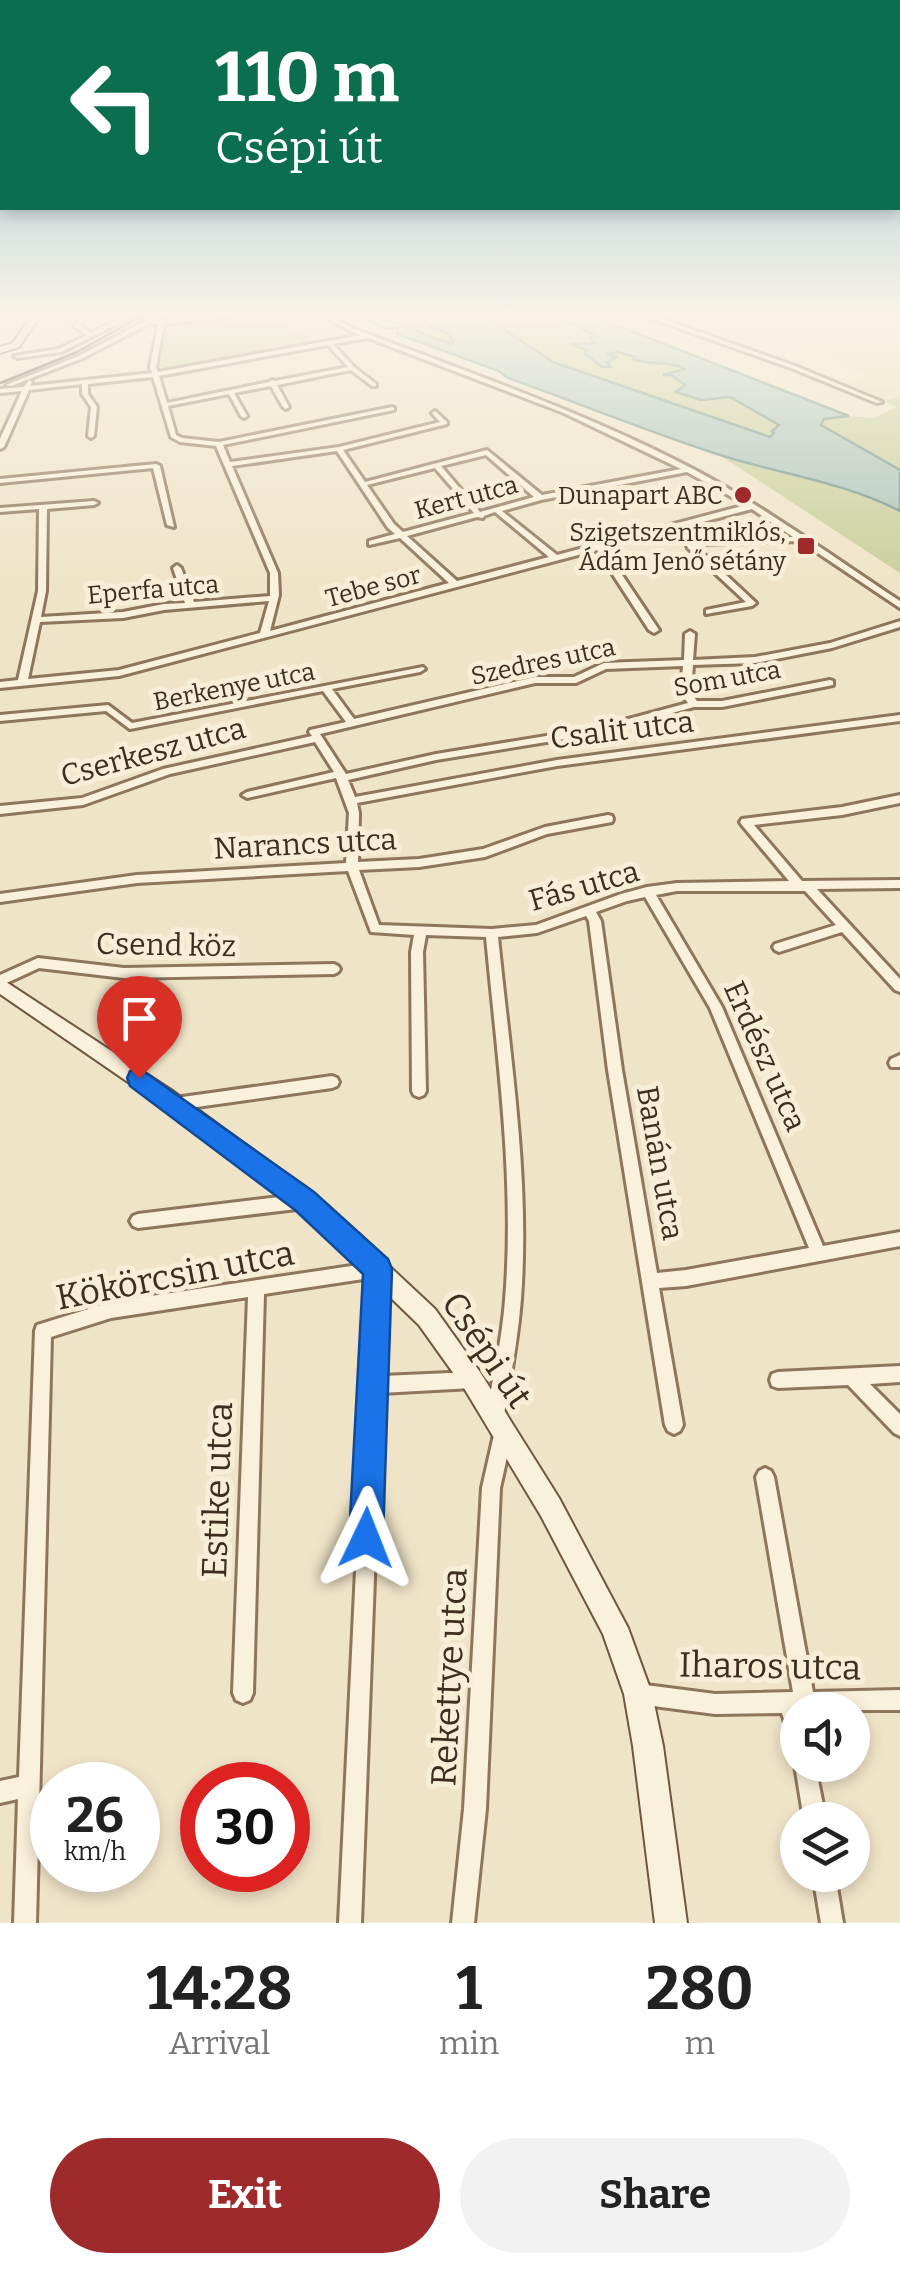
<!DOCTYPE html>
<html lang="en">
<head>
<meta charset="utf-8">
<style>
	body { margin:0; font-family:Bitter,serif; background:#f2f2f2; color:#222; height:100vh; display:flex; flex-direction:column; font-size:38px; white-space:nowrap }
	* { box-sizing:border-box; margin:0 }
	p { font-size:32px; color:#767676 }
	.icon { flex:none; width:55px; height:55px; fill:none; stroke:currentColor; stroke-width:2; stroke-linecap:round; stroke-linejoin:round }
	.map { position:relative; height:1923px; overflow:hidden }
	.side { display:flex; flex-direction:column; background:#fff; flex:1 }
	.side>* { flex:none }
	.top-card { position:absolute; left:0px; top:0px; width:900px; height:210px; box-shadow:0 5px 15px #0003; background:#0b6e4f; color:#fff; overflow:hidden }
	.tools { position:absolute; left:780px; top:1692px; display:grid; gap:20px }
	.tools a { display:grid; place-items:center; width:90px; height:90px; border-radius:50%; background:#fff; box-shadow:0 5px 15px #0003; font-size:50px }
	.speed { position:absolute; left:30px; top:1762px; display:flex; gap:20px; font-size:50px; font-weight:700; text-align:center }
	.speed>* { display:grid; place-content:center; width:130px; height:130px; border-radius:50%; background:#fff; box-shadow:0 5px 15px #0003; line-height:1 }
	.speed small { font-size:25px; font-weight:400 }
	.speed .limit { border:15px solid #d22; background:#fff; color:#111 }
	.pin { position:absolute; display:grid; place-items:center; width:85px; height:85px; color:#fff; margin:-102px -42px; border-radius:50% 50% 50% 0; rotate:-45deg; box-shadow:0 0 10px #0007 }
	.pin .icon { rotate:45deg }
	.me { position:absolute; width:110px; margin:-55px; rotate:2deg; stroke-linejoin:round; filter:drop-shadow(0 0 8px #0008) }
	.turn { display:flex; align-items:center; gap:35px; height:210px; padding:0 50px; font-size:45px }
	.turn .icon { width:130px; height:130px; stroke-width:2.5 }
	.turn b { display:block; font-size:70px; line-height:85px }
	.eta { display:flex; justify-content:space-evenly; align-items:center; height:170px; text-align:center }
	.eta b { font-size:60px; font-weight:700; line-height:70px }
	.primary-button { display:flex; gap:20px; margin-top:auto; padding:20px 50px }
	.primary-button a { flex:1; height:115px; border-radius:60px; background:#9e2a2b; color:#fff; font-size:40px; font-weight:700; line-height:115px; text-align:center }
	.primary-button a+a { background:#f2f2f2; color:#222 }
	.map>svg:first-child { display:block }
</style>
</head>
<body>
<div class="map">
<svg width="900" height="1923" viewBox="0 0 900 1923">
	<rect width="100%" height="100%" fill="#f0e4c8"/>
	<!-- farmland -->
	<polygon fill="#e6deb5" points="695,313 900,313 900,397 884,401 847,382 866,376 830,359"/>
	<!-- green -->
	<g fill="#c9cf9b">
		<polygon points="286,313 294,320 285,323 306,335 312,344 175,370 158,367 163,324"/>
		<polygon points="351,313 585,313 849,416 874,418 897,407 884,401 900,397 900,573 718,454 508,378 499,371 397,334 398,328 384,328"/>
	</g>
	<!-- water -->
	<path fill="#a9c4bc" stroke="#6f938a" stroke-width="2.5" d="M 351,313 L 373,313 L 450,344 L 453,343 L 449,334 L 433,328 L 418,313 L 479,313 L 553,362 L 770,437 L 774,433 L 772,431 L 779,425 L 730,397 L 701,400 L 676,392 L 685,385 L 671,375 L 663,375 L 684,369 L 681,367 C 665,361 646,365 633,359 L 635,357 L 618,352 L 607,354 L 616,357 L 608,362 L 610,367 L 602,367 L 585,354 L 587,350 L 571,344 L 595,344 L 589,338 L 595,335 L 549,313 L 585,313 L 849,416 L 824,419 L 821,425 L 900,470 L 900,511 C 841,481 779,474 717,454 C 647,431 578,403 508,378 L 499,371 L 397,334 L 398,328 L 384,328 Z"/>
	<g fill="none" stroke-linecap="round" stroke-linejoin="round">
		<defs>
			<g id="street">
				<polygon points="85,313 91,313 80,326 91,333 131,313 139,313 61,352 17,358 14,356 58,349 87,335 74,326"/>
				<path d="M 160,313 L 168,313 L 153,321 L 233,313 L 258,313 L 164,324 L 156,367 L 158,372 L 361,335 L 348,330 L 319,313 L 327,313 L 352,328 C 467,372 584,412 693,469 C 765,507 832,556 900,601 L 900,608 L 800,541 L 696,544 L 695,546 L 756,603 L 752,606 L 706,614 L 706,610 L 746,602 L 688,548 L 687,546 L 690,541 L 685,538 L 689,536 L 700,540 L 793,537 L 752,509 L 604,548 L 659,630 L 654,633 L 649,630 L 597,550 L 119,676 L 0,688 L 0,682 L 18,680 L 38,591 L 39,509 L 0,512 L 0,508 L 94,501 L 98,503 L 94,505 L 47,509 L 46,591 L 41,617 L 123,612 L 164,604 L 185,603 L 173,568 L 177,565 L 181,568 L 194,602 L 270,596 L 270,573 L 216,446 L 180,442 L 171,437 L 153,377 L 88,384 L 88,394 L 97,407 L 94,436 L 91,438 L 88,436 L 91,407 L 82,394 L 82,384 L 29,390 L 4,447 L 0,449 L 0,439 L 22,391 L 0,393 L 0,389 L 24,387 L 29,380 L 32,382 L 30,386 L 152,373 L 150,367 L 158,324 L 152,324 L 152,322 L 83,358 L 11,386 L 6,385 L 79,356 ZM 368,338 L 564,413 L 681,469 L 542,495 L 487,450 L 365,482 L 343,450 L 447,424 L 447,422 L 435,411 L 432,413 L 440,422 L 339,447 L 230,462 L 223,445 L 394,410 L 394,408 L 392,407 L 219,442 L 182,438 L 176,435 L 168,406 L 229,394 L 241,416 L 244,418 L 247,416 L 234,393 L 271,386 L 283,407 L 286,409 L 289,407 L 277,385 L 351,370 L 372,386 L 376,386 L 376,384 L 354,367 L 333,344 ZM 328,345 L 348,367 L 275,381 L 272,380 L 269,382 L 167,403 L 159,376 ZM 337,451 L 388,528 L 395,534 L 369,541 L 369,545 L 400,538 L 449,583 L 270,631 L 279,595 L 278,573 L 232,466 ZM 486,455 L 534,497 L 480,512 L 441,466 ZM 435,468 L 474,513 L 403,532 L 394,524 L 367,485 ZM 687,472 L 746,505 L 557,555 L 502,511 L 541,500 ZM 495,512 L 549,557 L 457,581 L 407,536 L 477,517 L 483,518 L 484,516 ZM 269,601 L 260,633 L 119,670 L 28,679 L 40,622 L 123,618 L 164,610 Z"/>
				<polygon points="636,313 646,313 795,366 882,402 877,403 791,368"/>
				<polygon points="156,464 160,466 174,527 167,525 153,468 0,483 0,479"/>
				<path d="M 900,621 L 900,627 L 832,648 L 755,663 L 693,665 L 691,693 L 697,701 L 722,701 L 830,680 L 833,681 L 833,685 L 722,707 L 694,707 L 596,734 L 436,760 L 348,780 L 355,797 L 557,760 L 900,715 L 900,721 L 557,766 L 357,803 L 359,813 L 358,862 L 419,859 L 483,849 L 545,827 L 608,815 L 612,816 L 613,819 L 612,822 L 547,834 L 485,857 L 419,867 L 359,870 L 379,925 L 492,929 L 536,925 L 621,894 L 647,887 L 677,883 L 789,881 L 742,825 L 740,822 L 742,819 L 842,807 L 900,795 L 900,803 L 842,815 L 754,825 L 802,881 L 900,880 L 900,888 L 817,889 L 900,979 L 900,992 L 895,990 L 842,932 L 779,952 L 775,950 L 773,947 L 775,944 L 836,925 L 805,891 L 677,891 L 656,895 L 722,1007 L 823,1246 L 900,1232 L 900,1246 L 686,1286 L 659,1288 L 683,1425 L 680,1431 L 674,1434 L 668,1431 L 665,1425 L 608,1070 L 589,921 L 586,916 L 537,933 L 498,937 C 510,1057 530,1179 521,1299 C 518,1338 511,1376 504,1414 L 501,1420 L 495,1423 L 489,1420 L 486,1414 C 494,1376 502,1338 505,1300 C 515,1179 497,1057 486,937 L 426,935 L 423,952 L 426,1091 L 424,1095 L 419,1097 L 414,1095 L 412,1091 L 411,952 L 414,935 L 371,932 L 348,871 L 137,883 L 0,902 L 0,894 L 137,875 L 346,863 L 349,813 L 336,778 L 247,798 L 242,795 L 247,792 L 334,772 L 315,742 L 170,774 L 83,805 L 0,814 L 0,806 L 82,798 L 163,769 L 312,736 L 309,732 L 310,730 L 346,722 L 323,691 L 130,729 L 106,711 L 0,721 L 0,715 L 108,705 L 132,723 L 423,667 L 425,669 L 420,672 L 332,689 L 354,719 L 535,677 L 574,677 L 604,663 L 684,660 L 685,634 L 690,631 L 695,634 L 693,660 L 755,657 L 830,643 ZM 683,666 L 681,693 L 688,703 L 595,728 L 436,754 L 346,774 L 320,734 L 535,683 L 576,683 L 606,669 ZM 645,897 L 710,1008 L 809,1248 L 686,1270 L 657,1273 L 622,1070 L 601,921 L 596,912 L 627,901 Z"/>
				<polygon points="38,958 124,968 334,964 338,966 340,969 338,972 334,974 124,978 39,968 0,986 0,975"/>
				<polygon points="900,1055 900,1067 891,1067 889,1063 891,1059"/>
				<polygon points="332,1076 337,1078 339,1082 337,1086 332,1088 175,1110 170,1108 168,1104 170,1100 175,1098"/>
				<polygon points="305,1194 310,1196 313,1201 310,1206 305,1208 138,1228 133,1226 130,1221 133,1216 138,1214"/>
				<polygon points="378,1262 384,1264 386,1269 382,1376 472,1372 478,1374 480,1380 478,1386 472,1388 381,1393 361,1923 339,1923 370,1278 264,1294 253,1693 250,1700 243,1703 236,1700 233,1693 248,1297 111,1318 51,1337 36,1923 14,1923 18,1799 0,1803 0,1781 19,1777 35,1331 37,1325 111,1302"/>
				<polygon points="900,1366 900,1382 870,1384 900,1414 900,1436 894,1433 848,1385 778,1388 772,1386 770,1380 772,1374 778,1372"/>
				<polygon points="503,1426 509,1429 512,1435 500,1488 486,1809 474,1923 452,1923 464,1809 482,1488 494,1435 497,1429"/>
				<polygon points="765,1468 771,1471 774,1477 813,1692 900,1690 900,1710 798,1710 798,1744 791,1741 782,1713 715,1714 638,1704 631,1701 628,1694 631,1687 638,1684 715,1694 793,1692 756,1477 759,1471"/>
				<polygon points="798,1758 798,1765 815,1765 826,1820 804,1820 795,1765"/>
				<polygon points="813,1875 835,1875 843,1923 821,1923"/>
			</g>
			<g id="secondary">
				<polygon points="34,313 42,313 19,347 0,353 0,347 13,343"/>
				<polygon points="0,978 174,1092 312,1194 435,1309 480,1372 559,1498 628,1628 652,1694 663,1746 687,1923 655,1923 633,1746 624,1694 603,1634 541,1516 464,1388 419,1325 298,1208 160,1104 0,994"/>
			</g>
		</defs>
		<!-- street casing -->
		<use href="#street" stroke="#8d765c" stroke-width="6"/>
		<!-- secondary casing -->
		<use href="#secondary" stroke="#6f573f" stroke-width="4"/>
		<!-- street -->
		<use href="#street" fill="#faf1dc" fill-rule="evenodd"/>
		<!-- secondary -->
		<use href="#secondary" fill="#faf1dc" fill-rule="evenodd"/>
		<!-- tram -->
		<polyline stroke="#3d2e20" stroke-width="2.5" points="0,383 77,352 147,313"/>
	</g>
	<!-- sky -->
	<linearGradient id="sky" x2="0" y2="1"><stop stop-color="#8fbad6"/><stop offset="0.54" stop-color="#f8f3e6"/><stop offset="1" stop-color="#f8f3e6" stop-opacity="0"/></linearGradient>
	<rect width="900" height="583" fill="url(#sky)"/>
	<!-- route -->
	<polygon fill="#1a73e8" stroke="#114b97" stroke-width="2.5" points="139,1068 314,1192 388,1259 392,1269 383,1538 378,1550 366,1555 354,1550 349,1538 363,1274 295,1210 130,1086 127,1078 130,1071"/>
	<!-- markers -->
	<g fill="#9e2a2b" stroke="#f7eed8" stroke-width="4">
		<circle cx="743" cy="495" r="10"/>
		<rect x="796" y="536" width="20" height="20" rx="5"/>
	</g>
	<g text-anchor="middle" stroke-width="10" stroke-linejoin="round" paint-order="stroke">
		<!-- far-poi labels -->
		<g font-size="25" fill="#3d2e20" stroke="#f7eed8" text-anchor="end">
			<text x="723" y="504">Dunapart ABC</text>
			<text x="786" y="541">Szigetszentmiklós,<tspan x="786" dy="29">Ádám Jenő sétány</tspan></text>
		</g>
		<!-- far-street labels -->
		<g font-size="25" fill="#3d2e20" stroke="#f7eed8">
			<text transform="translate(466 497) rotate(-15)" y="9">Kert utca</text>
			<text transform="translate(373 586) rotate(-15)" y="9">Tebe sor</text>
			<text transform="translate(153 589) rotate(-5)" y="9">Eperfa utca</text>
			<text transform="translate(543 661) rotate(-12)" y="9">Szedres utca</text>
			<text transform="translate(727 678) rotate(-10)" y="9">Som utca</text>
			<text transform="translate(234 686) rotate(-11)" y="9">Berkenye utca</text>
		</g>
		<!-- street labels -->
		<g font-size="30" fill="#3d2e20" stroke="#f7eed8">
			<text transform="translate(622 730) rotate(-7)" y="10">Csalit utca</text>
			<text transform="translate(153 752) rotate(-15)" y="10">Cserkesz utca</text>
			<text transform="translate(305 844) rotate(-3)" y="10">Narancs utca</text>
			<text transform="translate(584 886) rotate(-16)" y="10">Fás utca</text>
			<text transform="translate(166 945) rotate(1)" y="10">Csend köz</text>
			<text transform="translate(765 1056) rotate(66)" y="10">Erdész utca</text>
			<text transform="translate(660 1163) rotate(80)" y="10">Banán utca</text>
		</g>
		<!-- near-street labels -->
		<g font-size="35" fill="#3d2e20" stroke="#f7eed8">
			<text transform="translate(175 1275) rotate(-11)" y="12">Kökörcsin utca</text>
			<text transform="translate(487 1350) rotate(56)" y="12">Csépi út</text>
			<text transform="translate(217 1490) rotate(-88)" y="12">Estike utca</text>
			<text transform="translate(770 1666) rotate(1)" y="12">Iharos utca</text>
			<text transform="translate(449 1677) rotate(-87)" y="12">Rekettye utca</text>
		</g>
	</g>
</svg>
<div class="tools">
<a><svg class="icon" aria-label="sound" viewBox="0 0 24 24"><path d="M4 9h4l5-4v14l-5-4H4zM17 9q2 3 0 6"/></svg></a>
<a><svg class="icon" aria-label="layers" viewBox="0 0 24 24"><path d="M12 4l9 5-9 5-9-5zM3 14l9 5 9-5"/></svg></a>
</div>
<div class="speed"><div>26<small>km/h</small></div><div class="limit">30</div></div>
<div class="pin" style="left:139px;top:1078px;background:#d93025"><svg class="icon" aria-label="arrive" viewBox="0 0 24 24"><path d="M6 21V4h12l-3 4 3 4H6"/></svg></div>
<svg class="me" style="left:366px;top:1538px" viewBox="-20 -20 40 40"><path d="M0-17L14 15 0 8-14 15z" fill="#1a73e8" stroke="#fff" stroke-width="4"/></svg>
<div class="top-card">
<div class="turn"><svg class="icon" aria-label="left" viewBox="0 0 24 24"><path d="M17 20v-9H6M10 6l-5 5 5 5"/></svg><div><b>110 m</b>Csépi út</div></div>
</div>
</div>
<section class="side">
<div class="eta">
<div><b>14:28</b><p>Arrival</p></div>
<div><b>1</b><p>min</p></div>
<div><b>280</b><p>m</p></div>
</div>
<div class="primary-button"><a>Exit</a><a>Share</a></div>
</section>
</body>
</html>
